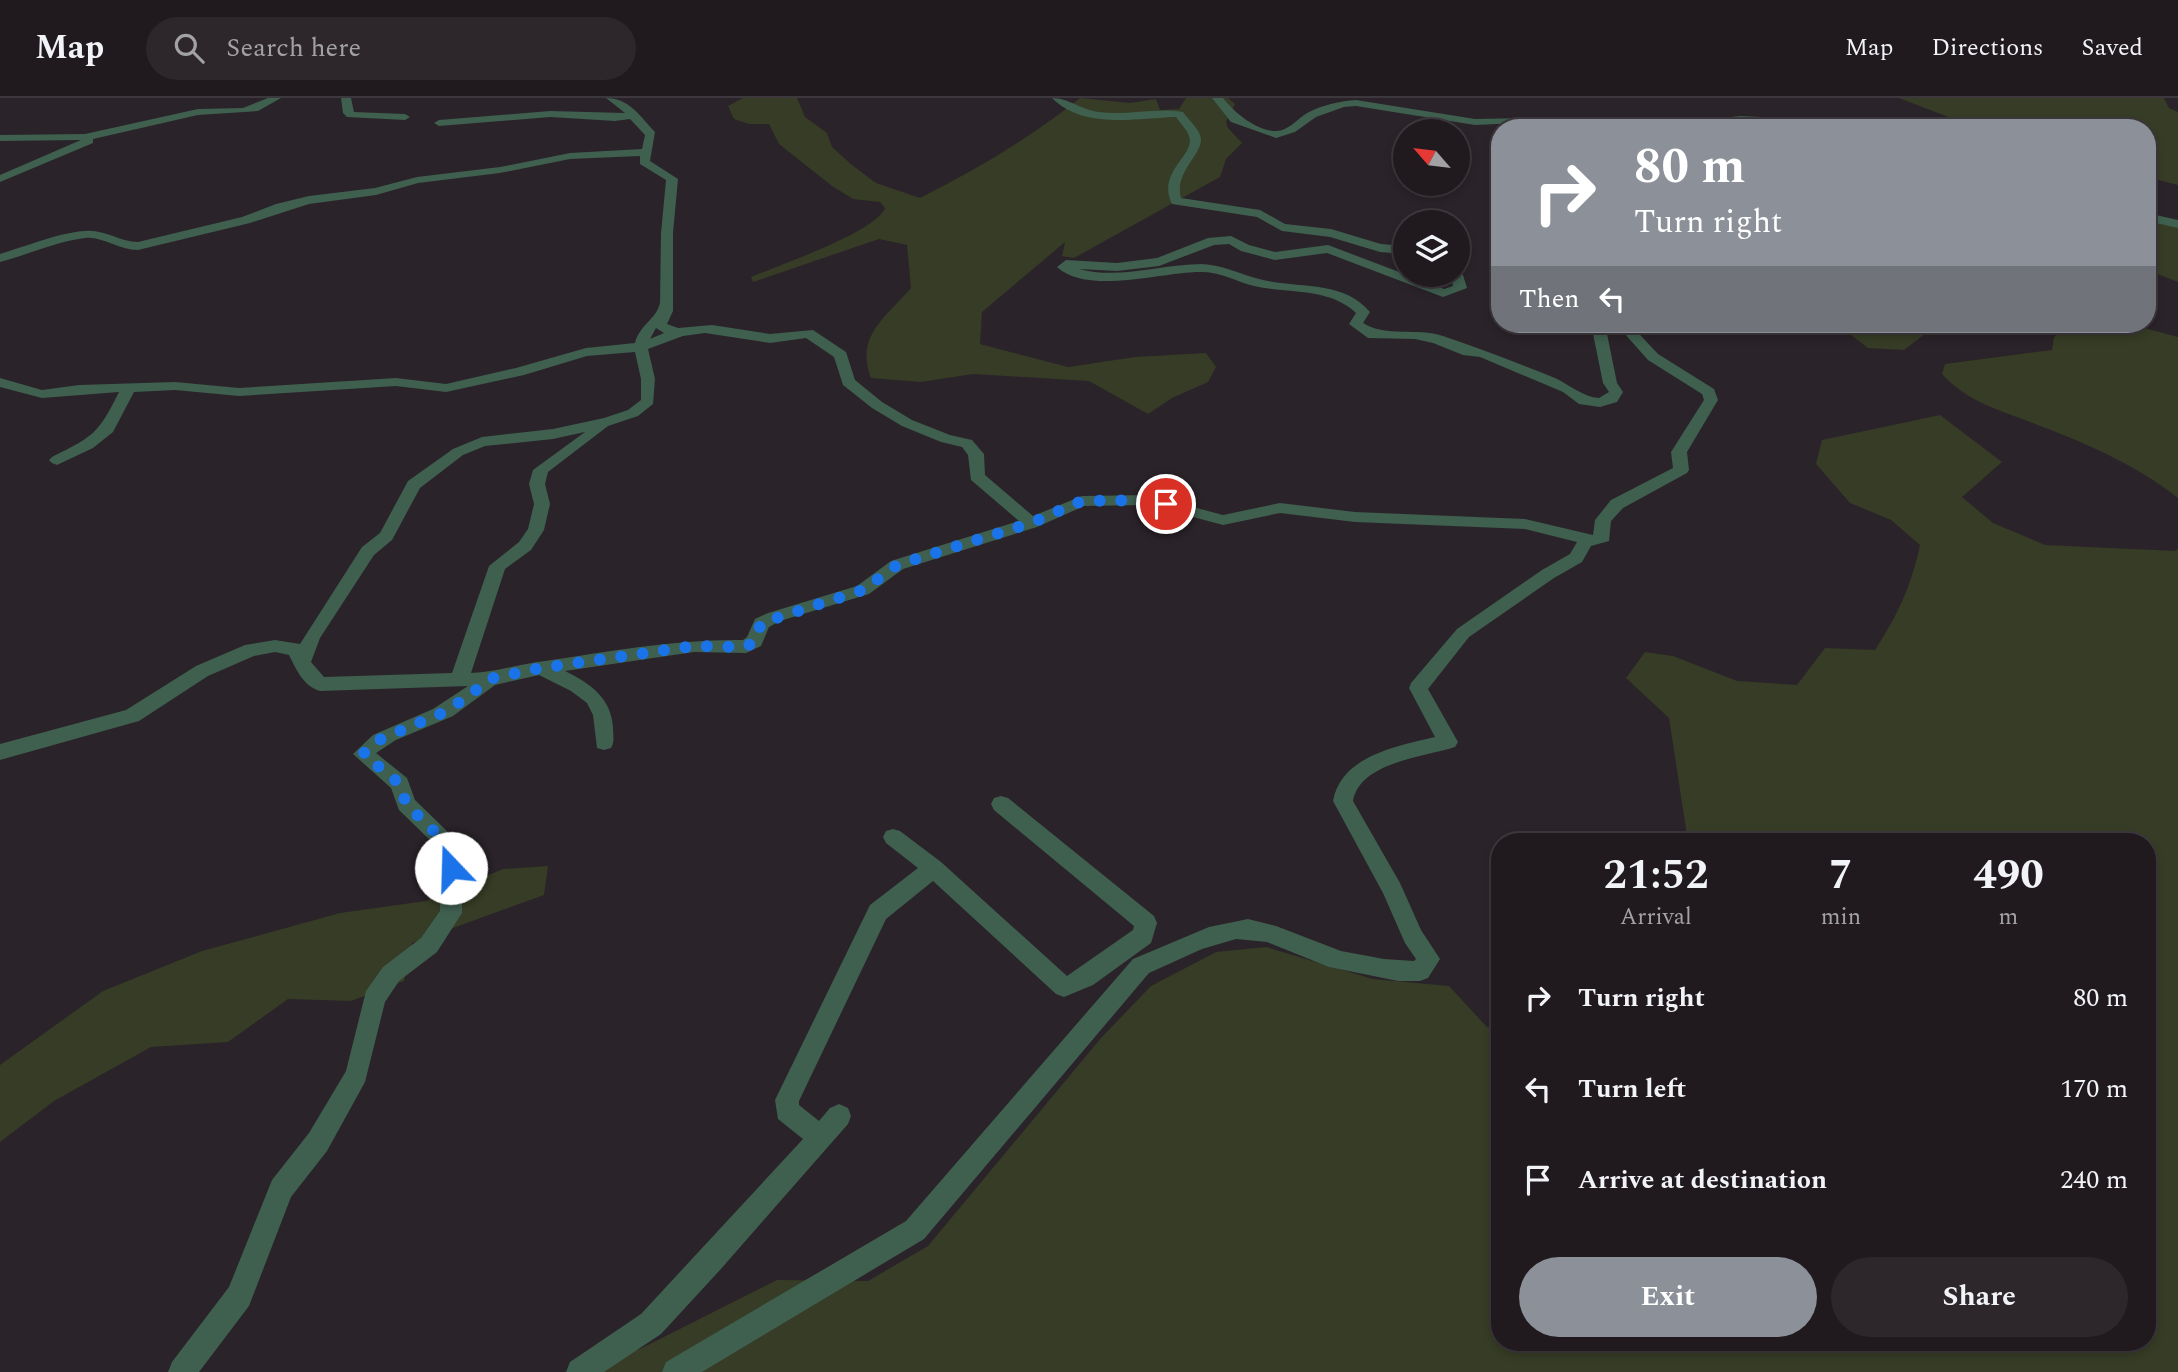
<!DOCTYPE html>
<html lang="en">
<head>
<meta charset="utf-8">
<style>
	body { margin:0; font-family:Spectral,serif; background:#2d272c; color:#f1f3f6; height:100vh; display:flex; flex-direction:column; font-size:26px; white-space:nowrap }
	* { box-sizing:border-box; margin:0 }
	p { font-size:23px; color:#a2a1a4 }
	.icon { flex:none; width:38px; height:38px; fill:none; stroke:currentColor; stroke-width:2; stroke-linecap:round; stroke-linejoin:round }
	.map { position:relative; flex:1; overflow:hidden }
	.panel { position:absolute; left:1491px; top:735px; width:665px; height:518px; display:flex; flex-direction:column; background:#201a1f; border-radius:28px; box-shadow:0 4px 10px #0003,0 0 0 2px #3d383d }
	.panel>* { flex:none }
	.banner { position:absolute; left:1491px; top:21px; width:665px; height:214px; border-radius:28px; box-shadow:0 4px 10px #0003,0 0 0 2px #3d383d; background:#8c9099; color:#fff; overflow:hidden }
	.needle { width:46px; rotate:298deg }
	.buttons { position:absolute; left:1393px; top:21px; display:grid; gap:14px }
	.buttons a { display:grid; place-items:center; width:77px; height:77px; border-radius:50%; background:#201a1f; box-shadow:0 4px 10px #0003,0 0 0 2px #3d383d; font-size:35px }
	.pin { position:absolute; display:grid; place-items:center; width:60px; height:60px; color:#fff; margin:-30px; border:4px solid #fff; border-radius:50%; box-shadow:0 2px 7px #0007 }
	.me { position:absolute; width:77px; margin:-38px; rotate:339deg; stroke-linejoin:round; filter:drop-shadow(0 0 5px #0008) }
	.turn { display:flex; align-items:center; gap:24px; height:147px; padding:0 28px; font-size:32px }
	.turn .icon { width:91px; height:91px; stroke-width:2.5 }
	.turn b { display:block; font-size:49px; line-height:60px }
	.then { display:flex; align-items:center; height:66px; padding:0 28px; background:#0003; gap:14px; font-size:26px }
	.eta { display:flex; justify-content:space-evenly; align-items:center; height:119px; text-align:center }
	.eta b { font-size:42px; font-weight:700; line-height:49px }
	.action { display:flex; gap:14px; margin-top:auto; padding:14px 28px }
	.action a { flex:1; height:80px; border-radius:42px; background:#8c9099; color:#fff; font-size:28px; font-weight:700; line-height:80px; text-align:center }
	.action a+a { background:#2d272c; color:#f1f3f6 }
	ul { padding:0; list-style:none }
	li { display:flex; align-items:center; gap:21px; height:91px; padding:0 28px }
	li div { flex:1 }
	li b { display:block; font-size:26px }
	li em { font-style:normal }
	header { display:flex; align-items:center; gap:42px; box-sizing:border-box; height:98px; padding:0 35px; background:#201a1f; border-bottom:2px solid #3d383d }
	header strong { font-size:33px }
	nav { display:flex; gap:38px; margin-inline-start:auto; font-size:24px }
	.search { width:490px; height:63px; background:#2d272c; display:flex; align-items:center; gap:18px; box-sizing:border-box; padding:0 24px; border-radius:38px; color:#a2a1a4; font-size:26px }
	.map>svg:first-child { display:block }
</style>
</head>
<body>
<header>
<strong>Map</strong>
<div class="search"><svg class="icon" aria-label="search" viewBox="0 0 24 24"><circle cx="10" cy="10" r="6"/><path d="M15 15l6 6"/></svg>Search here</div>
<nav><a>Map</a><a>Directions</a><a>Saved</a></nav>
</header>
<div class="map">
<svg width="2178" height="1274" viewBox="0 0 2178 1274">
	<rect width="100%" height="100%" fill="#2a2329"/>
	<!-- green -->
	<g fill="#363c25">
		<path d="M 743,0 L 797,0 L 805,19 L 827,35 L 832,49 L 852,67 L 876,85 L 920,100 C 976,72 1030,40 1080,0 L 1130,5 L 1156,1 L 1160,12 L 1179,11 L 1186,0 L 1228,0 L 1235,6 L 1226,24 L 1228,30 L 1242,45 L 1226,61 L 1220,79 L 1074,160 L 1062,158 L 1065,144 L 982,214 L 980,246 L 1068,269 L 1135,259 L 1206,255 L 1216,269 L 1208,284 L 1172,300 L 1148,316 L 1089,283 L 973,276 L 921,284 L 871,280 C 855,238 885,220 911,190 L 907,147 L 879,141 L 753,184 L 751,179 C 777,168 876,134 885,110 L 880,104 L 853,101 L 832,88 L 779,46 L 769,26 L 749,26 L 734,21 L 728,8 Z"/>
		<polygon points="1899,0 2164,0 2169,10 2178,14 2178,87 2147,79 2147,30 1977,30"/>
		<polygon points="2147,115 2178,123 2178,184 2147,172"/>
		<polygon points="1837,226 1938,226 1904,252 1868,250"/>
		<path d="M 2073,226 L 2129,226 L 2178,239 L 2178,400 C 2133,364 2078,342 2025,322 C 1993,310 1966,302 1942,276 L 1945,266 L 2052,252 L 2054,239 Z"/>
		<path d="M 1940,317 L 2002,364 L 1962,399 L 1993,425 L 2045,447 L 2176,453 L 2178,450 L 2178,1274 L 576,1274 L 642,1250 L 777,1182 L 868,1183 L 928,1148 L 1101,940 L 1151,888 L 1216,854 L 1266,849 L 1373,881 L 1449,888 L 1487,929 L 1500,931 L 1500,1244 L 2147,1244 L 2147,744 L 1688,744 L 1669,620 L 1626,580 L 1645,554 L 1673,558 L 1737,583 L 1797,587 L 1825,550 L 1875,552 C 1898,516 1911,489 1920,447 L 1891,422 L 1850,405 L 1816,366 L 1822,342 Z"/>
		<polygon points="548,768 544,797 412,845 404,883 351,903 288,901 228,944 151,949 54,1003 0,1044 0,967 103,893 202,853 340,815 426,803 503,771"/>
	</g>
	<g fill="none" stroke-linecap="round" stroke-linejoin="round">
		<!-- minor -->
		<g fill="#3f5f4f" fill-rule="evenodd">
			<polygon points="268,0 281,0 258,13 198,17 93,41 93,45 0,84 0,77 81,42 0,43 0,37 85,36 198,11 243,10"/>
			<polygon points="341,0 351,0 354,14 405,16 410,19 405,22 347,19 343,15"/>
			<path d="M 606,0 C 629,0 640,18 655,34 L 650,63 L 678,81 L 673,135 L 673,213 L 667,226 L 678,230 L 712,227 L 770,236 L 813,232 L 846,254 L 855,282 L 882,304 L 912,322 L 950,337 L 972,342 L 984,356 L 985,377 L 1033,418 L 1082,398 L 1148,397 L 1223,417 L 1280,405 L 1355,414 L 1525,421 L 1593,437 L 1595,422 L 1611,402 L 1673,370 L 1671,354 L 1704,302 L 1702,296 L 1648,262 L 1616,226 L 1630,226 L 1658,256 L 1714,291 L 1718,302 L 1687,354 L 1689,372 L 1687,375 L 1623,410 L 1611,423 L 1609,443 L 1591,448 L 1582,464 L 1554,480 L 1469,539 L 1428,591 L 1458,644 L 1455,649 C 1424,659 1360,664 1353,703 L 1400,785 L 1421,832 L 1440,861 L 1428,880 L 1420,883 L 1398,883 L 1329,869 L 1267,844 L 1236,841 L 1202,851 L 1149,875 L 924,1141 L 702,1274 L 662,1274 L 666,1264 L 906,1123 L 1133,861 L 1209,829 L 1248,821 L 1276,828 L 1341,853 L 1384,861 L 1414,863 L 1416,861 L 1405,845 L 1383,795 L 1333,703 C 1341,658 1397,648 1435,639 L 1409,590 L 1411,585 L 1457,531 L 1542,472 L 1570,456 L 1577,444 L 1525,431 L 1355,424 L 1280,415 L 1223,427 L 1148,407 L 1084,408 L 1037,429 L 903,471 L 869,496 L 780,523 L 769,529 L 761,548 L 746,555 L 694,554 L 565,573 C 589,585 611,599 613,629 C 613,637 615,643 611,650 L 604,652 L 597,650 L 593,617 L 587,605 L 571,593 L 539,577 L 495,587 L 453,618 L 396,642 L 376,655 L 407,680 L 415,702 L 451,737 L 462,770 L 462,815 L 437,854 L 399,883 L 385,904 L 365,984 L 327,1053 L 291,1099 L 249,1208 L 199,1274 L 168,1274 L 172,1264 L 229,1189 L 272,1082 L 309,1035 L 346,973 L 366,893 L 383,869 L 421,840 L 440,813 L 440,770 L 435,747 L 399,712 L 391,690 L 353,656 L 373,637 L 433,611 L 468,588 L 320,593 C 303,588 296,571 289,557 L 275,554 L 254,558 L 208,578 L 139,623 L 0,662 L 0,646 L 126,612 L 196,568 L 245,547 L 275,542 L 300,546 L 362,449 L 380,435 L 408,383 L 453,351 L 482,339 L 553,331 L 604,320 L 628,312 L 641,302 L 641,281 L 635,254 L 587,258 L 524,277 L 446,294 L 396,288 L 239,298 L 175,292 L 134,294 L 113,334 L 93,350 L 57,367 L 52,365 L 49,362 L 52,359 C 94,338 98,336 119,294 L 42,300 L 0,289 L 0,280 L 42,292 L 79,287 L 175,284 L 239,290 L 396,280 L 446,286 L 516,270 L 586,250 L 635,245 C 640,226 656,222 660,205 L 661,135 L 666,82 L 640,66 L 640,58 L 570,61 L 500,75 L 418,85 L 376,97 L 309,106 L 250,125 L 138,152 C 118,152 102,138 85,140 C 58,143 27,157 0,164 L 0,156 C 24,149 61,134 85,133 C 104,131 120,144 138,144 L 242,119 L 276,106 L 309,98 L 375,90 L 417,79 L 500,69 L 570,55 L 642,51 L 645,37 L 630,21 L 615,23 L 550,19 L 439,28 L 434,25 L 439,22 L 550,13 L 625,15 ZM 656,230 L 664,235 L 650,241 ZM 705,235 L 770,245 L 806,240 L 834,259 L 843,287 L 872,310 L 902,328 L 941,344 L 962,349 L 968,357 L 971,382 L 1019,423 L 891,463 L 857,488 L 768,515 L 755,521 L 747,539 L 743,542 C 676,541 611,553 545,563 C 520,566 496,574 471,575 L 505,471 L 531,452 L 544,432 L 550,406 L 545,386 L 548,374 L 608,328 L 638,318 L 653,306 L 655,281 L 648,251 L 683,238 ZM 585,334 L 533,372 L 529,386 L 534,406 L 528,431 L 519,444 L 489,468 L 452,575 L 324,579 L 311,564 L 320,540 L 374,457 L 392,442 L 420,390 L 463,357 L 485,348 L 553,341 Z"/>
			<path d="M 1052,0 C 1069,0 1081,12 1099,14 C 1127,18 1155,9 1183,14 C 1188,21 1197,29 1200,37 C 1207,54 1173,73 1181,100 L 1260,112 L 1285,126 L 1331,131 L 1381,146 L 1405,148 L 1405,156 L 1380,154 L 1330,139 L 1282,133 L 1257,119 L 1172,106 C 1156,73 1196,58 1189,38 C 1187,32 1180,25 1176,19 C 1136,20 1084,32 1052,0 Z"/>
			<path d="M 1212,0 L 1223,0 C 1234,14 1256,33 1276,33 C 1289,33 1299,19 1309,14 C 1323,7 1340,3 1356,2 L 1475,21 L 1580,19 L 1635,30 L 1543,24 L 1475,27 L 1356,8 L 1344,9 L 1316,19 L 1295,34 L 1276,40 L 1231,24 Z"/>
			<polygon points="1741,18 1801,21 1846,30 1761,24 1676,30 1701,22"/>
			<polygon points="2147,115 2178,122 2178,130 2147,123"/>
			<path d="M 1231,138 L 1249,147 L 1275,154 L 1328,147 L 1444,191 L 1453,188 L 1451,177 L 1458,177 L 1458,173 L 1463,177 L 1467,190 L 1443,199 L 1327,155 L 1275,162 L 1241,153 L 1229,146 L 1214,147 L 1159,168 L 1117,173 L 1079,171 C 1119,182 1161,166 1202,166 C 1222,167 1240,176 1259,181 C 1296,191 1343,181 1370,214 L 1363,225 C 1387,240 1416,229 1443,238 C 1481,251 1518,265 1555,280 C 1570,287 1583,299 1599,300 L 1609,294 L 1603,285 L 1591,226 L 1605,226 L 1617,285 L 1623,294 L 1617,304 L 1600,309 L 1579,306 L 1563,294 L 1480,259 L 1463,257 L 1433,245 L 1415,241 L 1368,240 L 1349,226 L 1356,215 C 1329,189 1288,196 1254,188 C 1237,184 1221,174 1203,174 C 1163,173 1089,198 1057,169 L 1066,162 L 1117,165 L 1157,160 L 1208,140 Z"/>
			<polygon points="1001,698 1008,700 1154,818 1157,825 1151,845 1093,887 1064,899 1056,896 933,783 886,821 799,1003 799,1007 819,1023 830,1010 839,1006 848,1010 851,1018 848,1026 720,1172 661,1236 604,1274 566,1274 570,1264 641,1216 803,1041 778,1021 775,1002 870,807 918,770 886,745 883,739 886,733 893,731 900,733 941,764 1067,878 1133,832 1134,828 994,712 991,706 994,700"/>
		</g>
	</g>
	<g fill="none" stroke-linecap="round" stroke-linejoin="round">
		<!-- route -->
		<polyline stroke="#1a73e8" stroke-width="12" stroke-dasharray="0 21.6" points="451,770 444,743 406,706 400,686 363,656 374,644 440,616 468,599 489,581 541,570 694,548 746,549 755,543 761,525 863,492 897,467 1031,425 1082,403 1147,402 1166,406"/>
	</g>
</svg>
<div class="buttons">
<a><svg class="needle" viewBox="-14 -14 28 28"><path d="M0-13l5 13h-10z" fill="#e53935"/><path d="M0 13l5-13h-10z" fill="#a2a1a4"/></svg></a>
<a><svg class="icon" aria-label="layers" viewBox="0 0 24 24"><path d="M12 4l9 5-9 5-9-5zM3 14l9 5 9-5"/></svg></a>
</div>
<div class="pin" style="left:1166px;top:406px;background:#d93025"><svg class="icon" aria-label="arrive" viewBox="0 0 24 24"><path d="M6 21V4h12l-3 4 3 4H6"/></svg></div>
<svg class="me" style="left:451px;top:770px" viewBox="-20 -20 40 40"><circle r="19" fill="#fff"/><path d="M0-13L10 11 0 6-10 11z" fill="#1a73e8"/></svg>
<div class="banner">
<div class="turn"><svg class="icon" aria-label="right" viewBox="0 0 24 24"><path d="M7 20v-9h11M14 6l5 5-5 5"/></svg><div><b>80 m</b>Turn right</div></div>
<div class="then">Then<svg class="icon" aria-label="left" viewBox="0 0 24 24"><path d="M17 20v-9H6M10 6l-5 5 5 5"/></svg></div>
</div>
<section class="panel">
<div class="eta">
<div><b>21:52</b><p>Arrival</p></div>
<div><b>7</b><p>min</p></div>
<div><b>490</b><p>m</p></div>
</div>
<ul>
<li><svg class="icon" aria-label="right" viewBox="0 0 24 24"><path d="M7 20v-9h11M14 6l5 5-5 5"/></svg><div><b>Turn right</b></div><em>80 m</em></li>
<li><svg class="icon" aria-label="left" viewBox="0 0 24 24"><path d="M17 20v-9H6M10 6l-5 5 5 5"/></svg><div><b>Turn left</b></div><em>170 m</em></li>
<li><svg class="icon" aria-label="arrive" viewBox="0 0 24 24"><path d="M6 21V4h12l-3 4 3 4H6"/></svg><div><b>Arrive at destination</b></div><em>240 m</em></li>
</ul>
<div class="action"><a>Exit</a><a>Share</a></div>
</section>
</div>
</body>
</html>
